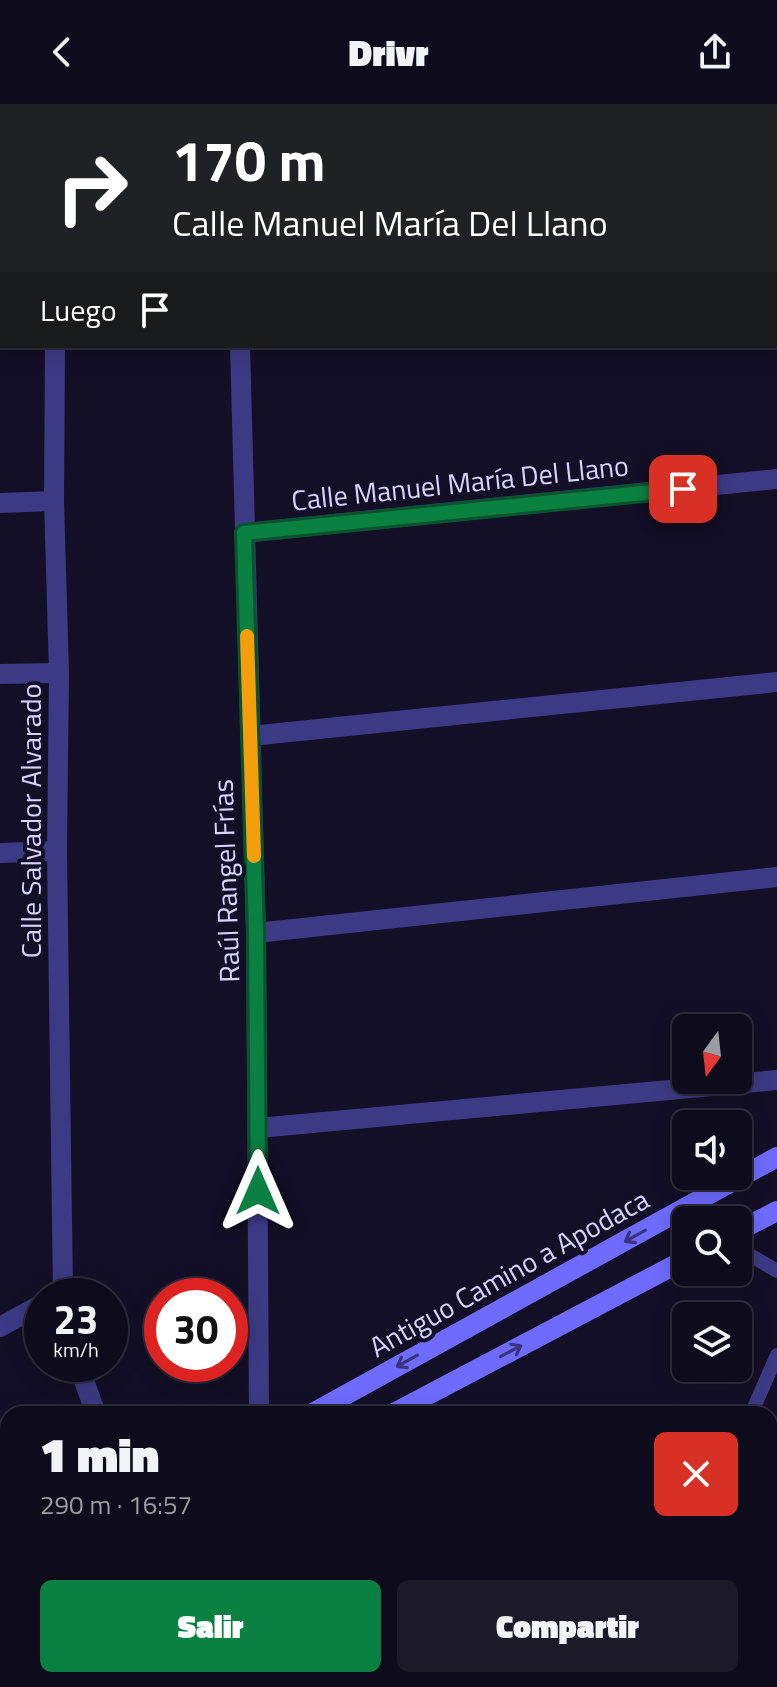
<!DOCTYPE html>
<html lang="es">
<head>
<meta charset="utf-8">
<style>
	body { margin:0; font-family:"Titillium Web",sans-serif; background:#1c1929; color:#f1f3f6; height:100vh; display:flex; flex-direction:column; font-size:30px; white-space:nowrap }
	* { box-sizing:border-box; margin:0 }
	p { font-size:26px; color:#9b9ba3 }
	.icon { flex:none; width:44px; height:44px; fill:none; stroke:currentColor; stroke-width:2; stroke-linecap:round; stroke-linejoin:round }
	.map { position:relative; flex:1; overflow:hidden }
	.drawer { position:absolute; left:0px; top:1302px; width:778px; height:282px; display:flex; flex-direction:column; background:#0e0b1c; border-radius:24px 24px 0 0; box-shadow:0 4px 20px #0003,0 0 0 2px #2e2b3b }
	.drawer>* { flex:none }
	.top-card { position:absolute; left:0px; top:0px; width:778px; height:244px; box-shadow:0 4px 20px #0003,0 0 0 2px #2e2b3b; background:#202124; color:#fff; overflow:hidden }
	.needle { width:52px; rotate:195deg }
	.fabs { position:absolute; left:672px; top:910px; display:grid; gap:16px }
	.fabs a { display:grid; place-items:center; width:80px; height:80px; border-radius:12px; background:#0e0b1c; box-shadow:0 4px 20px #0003,0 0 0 2px #2e2b3b; font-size:40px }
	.speed { position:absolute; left:24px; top:1174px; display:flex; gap:16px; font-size:40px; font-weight:700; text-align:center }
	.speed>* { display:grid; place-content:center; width:104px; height:104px; border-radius:50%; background:#0e0b1c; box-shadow:0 4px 20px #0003,0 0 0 2px #2e2b3b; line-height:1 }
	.speed small { font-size:20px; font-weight:400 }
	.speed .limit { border:12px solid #d22; background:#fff; color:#111 }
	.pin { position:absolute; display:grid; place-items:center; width:68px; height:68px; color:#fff; margin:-34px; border-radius:16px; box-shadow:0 4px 12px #0006 }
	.me { position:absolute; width:88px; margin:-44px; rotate:0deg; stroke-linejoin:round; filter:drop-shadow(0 0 6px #0008) }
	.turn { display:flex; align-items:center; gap:28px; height:168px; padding:0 40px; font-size:36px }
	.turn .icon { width:104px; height:104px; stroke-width:2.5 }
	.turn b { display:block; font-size:56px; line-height:68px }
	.then { display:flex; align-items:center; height:76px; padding:0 40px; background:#0003; gap:16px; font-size:30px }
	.round { display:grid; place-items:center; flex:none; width:84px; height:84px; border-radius:12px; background:#1c1929 }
	.summary { display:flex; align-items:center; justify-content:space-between; height:136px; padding:0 40px }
	h1 { font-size:48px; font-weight:800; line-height:60px }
	.button { display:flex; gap:16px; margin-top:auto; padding:16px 40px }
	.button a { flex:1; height:92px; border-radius:12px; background:#0b8043; color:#fff; font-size:32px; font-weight:800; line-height:92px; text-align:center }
	.button a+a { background:#1c1929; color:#f1f3f6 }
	header { display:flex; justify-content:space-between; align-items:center; height:104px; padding:0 40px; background:#0e0b1c; font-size:36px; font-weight:800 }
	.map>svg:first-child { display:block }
</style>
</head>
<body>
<header><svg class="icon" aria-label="back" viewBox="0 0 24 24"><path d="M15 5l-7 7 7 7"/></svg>Drivr<svg class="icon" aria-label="share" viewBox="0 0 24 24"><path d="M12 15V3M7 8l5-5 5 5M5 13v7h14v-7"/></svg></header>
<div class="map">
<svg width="777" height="1583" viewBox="0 0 777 1583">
	<rect width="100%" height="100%" fill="#130f26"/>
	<!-- building -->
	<g fill="#241b47" stroke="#3b2d73" stroke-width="2">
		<polygon points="777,1399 777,1583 694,1583 697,1576 770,1576 770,1415"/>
		<polygon points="8,1532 8,1576 38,1576 42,1583 0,1583 0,1537"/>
	</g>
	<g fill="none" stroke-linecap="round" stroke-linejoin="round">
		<!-- lane -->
		<g stroke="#3d3a85" stroke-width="14">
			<polyline points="738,1144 777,1167"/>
			<polyline points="751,1310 777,1251"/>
			<polyline points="630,1583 633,1576"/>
		</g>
		<!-- street -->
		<g stroke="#3d3a85" stroke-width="20">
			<polyline points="47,0 47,2"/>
			<polyline points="236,0 236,2"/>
			<polyline points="455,0 455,2"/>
			<polyline points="776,175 777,175"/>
			<polyline points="55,242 54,397 59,569 57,747 63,1192"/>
			<polyline points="240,242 256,829 259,1310"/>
			<polyline points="0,399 54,397"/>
			<polyline points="244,429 777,375"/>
			<polyline points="0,570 59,569"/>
			<polyline points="250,632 777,578"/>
			<polyline points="0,749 57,747"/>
			<polyline points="256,829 777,773"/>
			<polyline points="258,1024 777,976"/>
			<polyline points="0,1223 42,1200"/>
			<polyline points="78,1260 96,1310"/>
			<polyline points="0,1422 8,1417"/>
			<polyline points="118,1583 119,1576"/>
		</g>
		<!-- secondary -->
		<g stroke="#6f6bff" stroke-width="20">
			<polyline points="738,1127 777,1107"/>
			<polyline points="311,1310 777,1053"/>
			<polyline points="392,1310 686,1155"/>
			<polyline points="0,1477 8,1473"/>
			<polyline points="0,1523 8,1518"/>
		</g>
	</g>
	<!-- one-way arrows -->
	<defs><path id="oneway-shaft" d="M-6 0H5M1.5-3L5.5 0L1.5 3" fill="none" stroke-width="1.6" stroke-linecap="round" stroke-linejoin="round" transform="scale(2)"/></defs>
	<g stroke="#38347d">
		<use href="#oneway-shaft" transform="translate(635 1132) rotate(151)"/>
		<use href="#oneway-shaft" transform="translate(511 1247) rotate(-28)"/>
		<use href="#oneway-shaft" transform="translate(407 1257) rotate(151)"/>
	</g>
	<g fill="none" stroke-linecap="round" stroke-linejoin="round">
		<defs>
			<polyline id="route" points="258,1087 256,829 244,429 683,385"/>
		</defs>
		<!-- route casing -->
		<use href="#route" stroke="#07532c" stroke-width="20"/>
		<!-- route -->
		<use href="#route" stroke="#0b8043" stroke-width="14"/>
		<!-- slow -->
		<polyline stroke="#f59e0b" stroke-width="14" points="247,532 254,752"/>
	</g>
	<g text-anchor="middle" stroke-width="8" stroke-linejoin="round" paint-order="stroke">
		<!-- street labels -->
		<g font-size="28" fill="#d9d4ff" stroke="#130f26">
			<text transform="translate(460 379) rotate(-6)" y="10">Calle Manuel María Del Llano</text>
			<text transform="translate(31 717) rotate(-90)" y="10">Calle Salvador Alvarado</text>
			<text transform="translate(226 777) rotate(-92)" y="10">Raúl Rangel Frías</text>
			<text transform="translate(509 1169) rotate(-29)" y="10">Antiguo Camino a Apodaca</text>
		</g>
	</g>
</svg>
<div class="fabs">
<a><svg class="needle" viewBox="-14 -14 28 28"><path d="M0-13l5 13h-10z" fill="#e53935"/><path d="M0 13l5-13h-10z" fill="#9b9ba3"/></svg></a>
<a><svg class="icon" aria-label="sound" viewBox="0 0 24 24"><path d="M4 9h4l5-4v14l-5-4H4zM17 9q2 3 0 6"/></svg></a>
<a><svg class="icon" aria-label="search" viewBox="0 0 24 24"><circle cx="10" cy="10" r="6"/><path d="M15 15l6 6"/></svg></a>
<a><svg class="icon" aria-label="layers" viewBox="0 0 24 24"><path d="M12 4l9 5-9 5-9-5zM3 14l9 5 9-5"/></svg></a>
</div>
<div class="speed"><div>23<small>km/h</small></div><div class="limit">30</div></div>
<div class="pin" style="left:683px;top:385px;background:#d93025"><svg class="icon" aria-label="arrive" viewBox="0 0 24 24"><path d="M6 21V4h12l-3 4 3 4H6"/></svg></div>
<svg class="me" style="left:258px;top:1087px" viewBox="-20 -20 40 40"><path d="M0-17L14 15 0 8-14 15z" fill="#0b8043" stroke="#fff" stroke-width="4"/></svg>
<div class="top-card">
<div class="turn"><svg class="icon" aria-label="right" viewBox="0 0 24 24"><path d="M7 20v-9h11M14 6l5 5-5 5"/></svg><div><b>170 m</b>Calle Manuel María Del Llano</div></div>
<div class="then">Luego<svg class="icon" aria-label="arrive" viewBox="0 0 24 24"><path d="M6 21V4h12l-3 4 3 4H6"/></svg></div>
</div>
<section class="drawer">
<div class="summary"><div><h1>1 min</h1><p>290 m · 16:57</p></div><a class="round" style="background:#d93025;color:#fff"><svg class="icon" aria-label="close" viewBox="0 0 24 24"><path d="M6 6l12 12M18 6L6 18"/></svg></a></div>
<div class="button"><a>Salir</a><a>Compartir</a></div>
</section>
</div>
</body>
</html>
